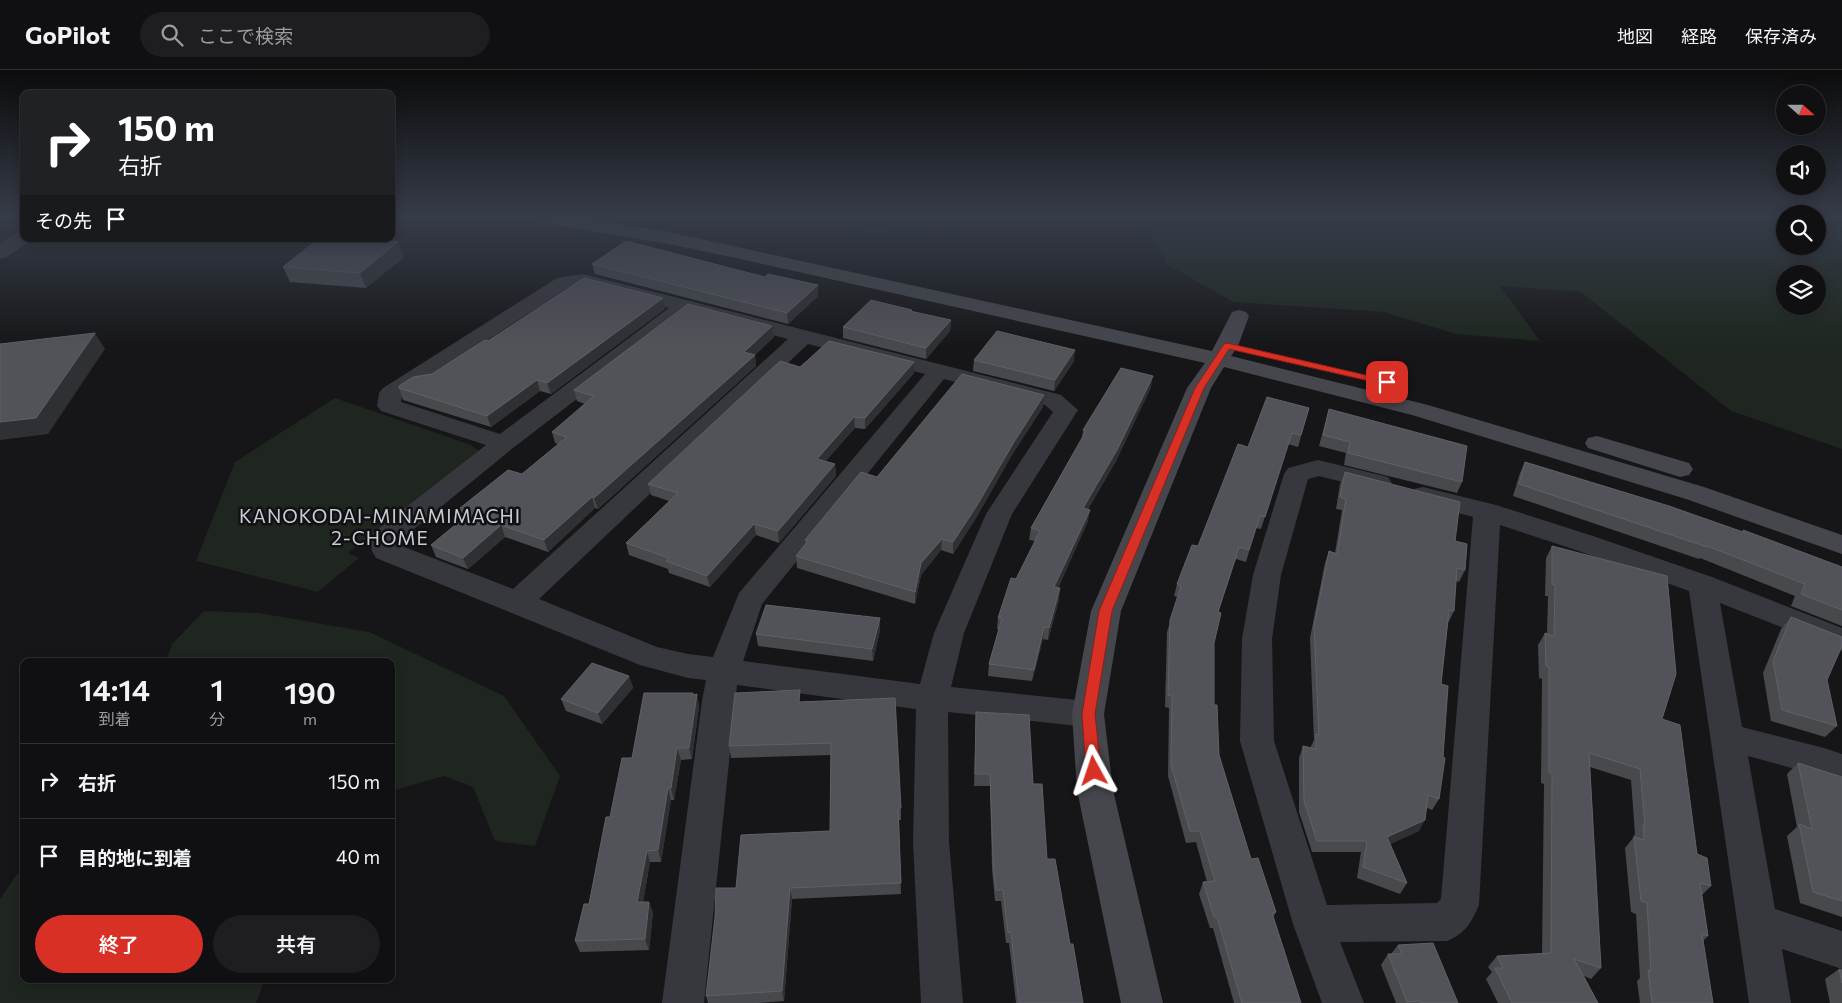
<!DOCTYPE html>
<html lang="ja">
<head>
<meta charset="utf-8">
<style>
	body { margin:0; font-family:Commissioner,"Noto Sans JP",sans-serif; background:#1e1e20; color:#f1f3f6; height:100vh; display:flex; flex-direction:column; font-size:19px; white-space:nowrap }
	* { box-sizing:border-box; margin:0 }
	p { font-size:16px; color:#9c9d9f }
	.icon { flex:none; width:28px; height:28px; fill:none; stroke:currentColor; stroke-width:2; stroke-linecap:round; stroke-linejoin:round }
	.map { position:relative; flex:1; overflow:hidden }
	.panel { position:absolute; left:20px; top:588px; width:375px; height:325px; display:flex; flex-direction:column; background:#101012; border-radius:10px; box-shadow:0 2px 12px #0003,0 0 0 1px #303032 }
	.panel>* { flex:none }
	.banner { position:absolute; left:20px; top:20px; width:375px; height:152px; border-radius:10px; box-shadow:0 2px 12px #0003,0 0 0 1px #303032; background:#202124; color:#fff; overflow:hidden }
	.needle { width:32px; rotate:111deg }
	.controls { position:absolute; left:1776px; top:15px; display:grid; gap:10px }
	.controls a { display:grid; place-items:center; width:50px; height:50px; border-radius:50%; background:#101012; box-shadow:0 2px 12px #0003,0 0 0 1px #303032; font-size:25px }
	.pin { position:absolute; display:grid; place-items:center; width:42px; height:42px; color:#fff; margin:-21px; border-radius:10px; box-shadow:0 2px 8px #0006 }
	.me { position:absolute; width:55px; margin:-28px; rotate:355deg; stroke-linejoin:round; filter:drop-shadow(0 0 4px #0008) }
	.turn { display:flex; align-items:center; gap:18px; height:105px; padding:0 15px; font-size:22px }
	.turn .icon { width:65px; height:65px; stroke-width:2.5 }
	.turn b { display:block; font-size:35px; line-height:42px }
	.then { display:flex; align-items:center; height:48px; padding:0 15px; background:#0003; gap:10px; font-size:19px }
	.eta { display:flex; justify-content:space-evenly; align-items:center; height:85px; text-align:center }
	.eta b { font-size:30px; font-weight:600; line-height:35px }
	.button { display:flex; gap:10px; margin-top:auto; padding:10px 15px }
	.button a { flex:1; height:58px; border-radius:30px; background:#d93025; color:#fff; font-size:20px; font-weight:600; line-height:58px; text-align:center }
	.button a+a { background:#1e1e20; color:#f1f3f6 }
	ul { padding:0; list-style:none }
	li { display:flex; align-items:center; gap:15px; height:75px; padding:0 15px; border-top:1px solid #303032 }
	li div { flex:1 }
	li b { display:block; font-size:19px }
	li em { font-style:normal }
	header { display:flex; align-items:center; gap:30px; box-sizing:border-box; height:70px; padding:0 25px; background:#101012; border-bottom:1px solid #303032 }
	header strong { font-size:24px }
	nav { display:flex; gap:28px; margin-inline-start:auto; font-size:18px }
	.search { width:350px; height:45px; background:#1e1e20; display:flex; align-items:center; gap:12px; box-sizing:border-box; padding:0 18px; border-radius:28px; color:#9c9d9f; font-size:19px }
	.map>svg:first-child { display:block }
</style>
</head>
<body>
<header>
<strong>GoPilot</strong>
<div class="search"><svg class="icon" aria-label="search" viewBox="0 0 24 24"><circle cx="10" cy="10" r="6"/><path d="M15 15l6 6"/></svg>ここで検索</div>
<nav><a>地図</a><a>経路</a><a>保存済み</a></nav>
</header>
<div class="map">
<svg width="1842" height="933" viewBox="0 0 1842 933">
	<rect width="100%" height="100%" fill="#161618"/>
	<!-- green -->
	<g fill="#1e261f" fill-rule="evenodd">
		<polygon points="825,147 979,147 980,153 870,163"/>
		<path d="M 1140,147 L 1785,147 L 1785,176 L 1818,176 L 1818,147 L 1842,147 L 1842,379 L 1731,341 L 1581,222 L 1500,216 L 1540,271 L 1456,264 L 1384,242 L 1233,232 L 1168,195 ZM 1785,204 L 1818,204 L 1818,236 L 1785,236 Z"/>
		<polygon points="335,328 471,375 480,382 348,483 359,488 318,522 196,491 235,392"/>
		<polygon points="204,541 259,543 369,562 504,626 560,706 535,776 495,771 473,717 444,706 391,721 391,591 166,591 172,574"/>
		<polygon points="24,803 24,909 265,909 256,933 0,933 0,829 17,804"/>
	</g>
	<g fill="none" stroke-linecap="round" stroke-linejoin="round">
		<!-- street -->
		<g fill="#37383d" fill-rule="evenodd">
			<polygon points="24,161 24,169 31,170 7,187 0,189 0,174 17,162"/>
			<path d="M 583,204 L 1061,325 L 1078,340 L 1012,444 L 964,563 L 951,617 L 1088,631 L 1100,635 L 1104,644 L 1100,653 L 1088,657 L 948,642 L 949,772 L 963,933 L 921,933 L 913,772 L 916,639 L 737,615 L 704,933 L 662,933 L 702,631 L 706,610 L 688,608 L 640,595 L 376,488 L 372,481 L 370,469 L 374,462 L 486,375 L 381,341 L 377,336 L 379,323 L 383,318 L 557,208 ZM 583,216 L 669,238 L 500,364 L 401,332 L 402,326 L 569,217 ZM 689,243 L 788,269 L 513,519 L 399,475 L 398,472 L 513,378 ZM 808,274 L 925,304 L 739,523 L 713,587 L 688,584 L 657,577 L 539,529 ZM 944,309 L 1045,335 L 1053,342 L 986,444 L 934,563 L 920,614 L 743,591 L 762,534 Z"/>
			<path d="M 1318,390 L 1388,407 L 1392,413 L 1388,419 L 1379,421 L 1319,406 L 1308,409 L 1281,505 L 1272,569 L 1274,671 L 1327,835 L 1437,833 L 1441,829 L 1473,447 L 1414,431 L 1410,425 L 1414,419 L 1423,417 L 1496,435 L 1593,466 L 1712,507 L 1842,558 L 1842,581 L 1720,533 L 1742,657 L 1824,678 L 1842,684 L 1842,715 L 1817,705 L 1748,686 L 1775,839 L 1842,861 L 1842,899 L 1782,879 L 1791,933 L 1749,933 L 1689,521 L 1573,479 L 1500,455 L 1479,835 C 1471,853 1466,863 1447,871 L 1340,872 L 1364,933 L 1322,933 L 1293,854 L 1240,671 L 1242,569 L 1253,505 L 1284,404 L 1288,398 Z"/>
		</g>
		<!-- secondary -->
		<g fill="#45474d" fill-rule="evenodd">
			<polygon points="531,147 576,147 669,162 1212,281 1232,242 1239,240 1246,242 1249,246 1238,276 1231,286 1428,335 1704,417 1842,465 1842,484 1686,429 1412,345 1224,297 1211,318 1121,541 1104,644 1113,720 1163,933 1121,933 1077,720 1072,644 1091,541 1187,318 1205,293 741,189 669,174 540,152 534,151"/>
			<polygon points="1597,366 1689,393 1693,399 1689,405 1680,407 1588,378 1585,373 1588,368"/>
		</g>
	</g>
	<!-- wall -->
	<g fill="#47494d">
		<polygon points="397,172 404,187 366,218 290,212 283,197"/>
		<polygon points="592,194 765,207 818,215 818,226 788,254 595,204"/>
		<polygon points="665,239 551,324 540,321 491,357 403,330 399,318 432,304 488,271"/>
		<polygon points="951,250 950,261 926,289 843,268 843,257"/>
		<polygon points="774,267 755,285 756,296 598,439 595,438 548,482 505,467 468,499 436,487 431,475 459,452 455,442 522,404 558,374 555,373 552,362 585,334 577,331 574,320"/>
		<polygon points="974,290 1074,291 1054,321 973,301"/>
		<polygon points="800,297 914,303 865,359 855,358 825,391 835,394 836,406 779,473 756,465 710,517 669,503 668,499 629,485 626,473 669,431 651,425 648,414"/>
		<polygon points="1151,317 1116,391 1088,439 1088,451 1058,518 1059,530 1048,570 1043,569 1032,611 988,606 989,594 999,560 997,559 998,548 1016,509 1035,471 1029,470 1031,458 1082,368 1083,360"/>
		<polygon points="1043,337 1013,383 976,448 953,484 941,480 921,505 915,534 797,498 796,486 806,474 805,470 877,407"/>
		<polygon points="1309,338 1298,377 1288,374 1261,459 1256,458 1246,492 1236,489 1218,542 1214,573 1214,635 1219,685 1251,789 1276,842 1273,848 1301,933 1234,933 1213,858 1210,858 1199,824 1203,812 1207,812 1196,772 1186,773 1168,706 1169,638 1165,637 1167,562 1178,527 1174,526 1177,514 1198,476 1248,377"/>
		<polygon points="1329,339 1462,412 1457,423 1344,395 1346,383 1319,376"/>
		<polygon points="1525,392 1842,497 1842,556 1791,536 1795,526 1700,488 1699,489 1513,426 1520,403"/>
		<polygon points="1345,402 1455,471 1465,500 1459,512 1456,511 1454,541 1448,553 1441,614 1439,729 1432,740 1427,738 1419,761 1390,774 1407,813 1400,824 1357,808 1361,782 1312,782 1299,742 1299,688 1303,676 1311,678 1311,676 1314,670 1310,568 1325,493 1329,481 1335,483 1342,440 1336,439 1340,414"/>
		<polygon points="1552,476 1662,649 1697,784 1711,816 1702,825 1708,866 1703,871 1713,933 1640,933 1637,911 1640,908 1636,844 1631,842 1625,778 1633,768 1633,767 1635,764 1631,710 1590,697 1601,898 1591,909 1584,906 1598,933 1498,933 1486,909 1492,902 1488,897 1497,886 1542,884 1544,714 1541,713 1542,609 1539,608 1538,575 1545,563 1547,564 1548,526 1545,526 1546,488"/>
		<polygon points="1791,547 1837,656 1825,667 1771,651 1763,603 1781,559"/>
		<polygon points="880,560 873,591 758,576 756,564"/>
		<polygon points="629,606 633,618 602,654 566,641 561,629"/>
		<polygon points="693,623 699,636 692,689 681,690 674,730 671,730 661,792 650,792 643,832 649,832 653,843 649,880 580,882 575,871 589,834 610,747 632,688"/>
		<polygon points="801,632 901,738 901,750 899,750 901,824 792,829 784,931 759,933 708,933 706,926 736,818 830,761 831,685 731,688 729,676"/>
		<polygon points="976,642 1033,714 1047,789 1070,874 1083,933 1016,933 1009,873 1006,873 1001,831 995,831 992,800 990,716 974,716"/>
		<polygon points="1798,693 1842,707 1842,847 1800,833 1787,766 1797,757 1787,704"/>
		<polygon points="1398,875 1458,933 1396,933 1381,895 1388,884 1391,884"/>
		<polygon points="1839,899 1842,900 1842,933 1830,933 1825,909"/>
	</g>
	<!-- shaded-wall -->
	<g fill="#2f3033">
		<polygon points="392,160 397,173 398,172 404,187 366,218 360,203 380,171 382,169 391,169 391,161"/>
		<polygon points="818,215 818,226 788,254 787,243"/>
		<polygon points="663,228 665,239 551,324 547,313"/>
		<polygon points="951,250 950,261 926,289 926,278"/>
		<polygon points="772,256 774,267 755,285 756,296 598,439 594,428 744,282"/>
		<polygon points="95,263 105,279 48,364 0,370 0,352"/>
		<polygon points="1075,280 1074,291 1054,321 1055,310"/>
		<polygon points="914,292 914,303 865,359 865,348"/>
		<polygon points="1153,306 1151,317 1116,391 1082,449 1083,438"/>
		<polygon points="537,310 540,321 491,357 487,346"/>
		<polygon points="1044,325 1043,337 1013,383 976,448 953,484 953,472 1014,372"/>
		<polygon points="854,347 855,358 818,400 817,389"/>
		<polygon points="835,394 836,406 779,473 778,461"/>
		<polygon points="592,427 595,438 548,482 544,470"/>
		<polygon points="1090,440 1088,451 1053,529 1054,517"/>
		<polygon points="754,454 756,465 710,517 707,506"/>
		<polygon points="501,455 505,467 468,499 463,488"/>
		<polygon points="942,469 941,480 921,505 915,534 915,522 921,493"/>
		<polygon points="1060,518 1059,530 1048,570 1049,558"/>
		<polygon points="880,548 880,560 873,591 872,579"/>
		<polygon points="1044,557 1043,569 1032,611 1034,600"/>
		<polygon points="629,606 633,618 602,654 598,643"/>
		<polygon points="693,623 695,634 697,624 699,636 692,689 689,678"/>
		<polygon points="677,678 681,690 674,730 671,718"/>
		<polygon points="668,718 671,730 661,792 658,780"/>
		<polygon points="1425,750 1419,761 1381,778 1387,767"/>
		<polygon points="647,781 650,792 641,844 637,832"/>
		<polygon points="790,818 792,829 784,931 782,921"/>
		<polygon points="649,832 653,843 649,880 645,869"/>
	</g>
	<!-- building -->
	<g fill="#525359" stroke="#5f6168">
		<polygon points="318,169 382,169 380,171 398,172 360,203 283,197"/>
		<polygon points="626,171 765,207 768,204 818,215 787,243 592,194"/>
		<polygon points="584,208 663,228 547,313 537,310 487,346 399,318 399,316 413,307 432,304 485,270 488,271"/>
		<polygon points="871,230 912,240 910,241 951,250 926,278 843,257"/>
		<polygon points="688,234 772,256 744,282 755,285 594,428 592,427 544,470 501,455 463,488 431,475 466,446 455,442 508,400 522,404 567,367 552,362 594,326 574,320"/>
		<polygon points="997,261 1075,280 1055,310 974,290"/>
		<polygon points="95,263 36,348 0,352 0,274"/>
		<polygon points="829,271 914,292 865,348 854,347 817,389 835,394 778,461 754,454 707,506 666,491 669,488 626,473 678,423 648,414 780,291 800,297"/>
		<polygon points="1121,298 1153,306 1117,380 1083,438 1090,440 1054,517 1060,518 1049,558 1044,557 1034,600 989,594 1002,548 998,548 1011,508 1016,509 1040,461 1031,458 1086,361 1083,360"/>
		<polygon points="962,304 1044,325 1014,372 976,437 953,472 942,469 921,493 915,522 796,486 808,471 805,470 861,402 877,407"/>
		<polygon points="1267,327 1309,338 1301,365 1292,363 1265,447 1260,446 1249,480 1239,477 1218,542 1221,543 1214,573 1214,635 1217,635 1219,685 1251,789 1258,788 1276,842 1272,843 1301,933 1242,933 1217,847 1214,847 1203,812 1215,811 1200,761 1190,761 1171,695 1172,626 1168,625 1170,550 1181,516 1177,514 1192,475 1198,476 1238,374 1248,377"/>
		<polygon points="1329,339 1467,376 1462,412 1348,383 1350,372 1323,365"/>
		<polygon points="1525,392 1669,436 1743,462 1743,460 1842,497 1842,540 1801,524 1805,514 1707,476 1707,477 1519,414"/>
		<polygon points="1345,402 1460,432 1455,471 1467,474 1465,500 1457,498 1454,541 1449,540 1441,614 1448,616 1443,687 1445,688 1439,729 1428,725 1425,750 1387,767 1407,813 1363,797 1367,771 1317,771 1304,731 1303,676 1316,679 1316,664 1319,665 1314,556 1329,481 1337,484 1346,429 1340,427"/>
		<polygon points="1552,476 1667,506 1676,604 1662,649 1680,655 1697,784 1707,788 1711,816 1700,813 1708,866 1702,864 1713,933 1652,933 1648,900 1651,901 1647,833 1641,831 1634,767 1644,770 1643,755 1645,756 1640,699 1589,683 1601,898 1574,889 1598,933 1512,933 1495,898 1503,898 1497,886 1551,883 1552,703 1549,702 1549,597 1546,596 1545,563 1554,566 1555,515 1552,514"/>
		<polygon points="766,535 880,548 872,579 756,564"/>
		<polygon points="1791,547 1842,567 1842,576 1827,610 1837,656 1782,640 1773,591"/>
		<polygon points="592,593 629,606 598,643 561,629"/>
		<polygon points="800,620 799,632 895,628 901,738 898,738 901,813 790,818 782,921 706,926 715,847 716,818 736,818 741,765 830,761 831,673 729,676 735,623"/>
		<polygon points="644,623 693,623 693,625 697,624 689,678 677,678 671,718 668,718 658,780 647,781 637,832 649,832 645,869 575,871 584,834 589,834 606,747 610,747 622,688 632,688"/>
		<polygon points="976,642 1029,645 1033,714 1042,714 1047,789 1055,789 1070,874 1073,874 1083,933 1019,933 1011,862 1008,863 1003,820 996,820 993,789 990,704 975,704"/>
		<polygon points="1798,693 1842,707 1842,831 1813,822 1799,754 1812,759"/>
		<polygon points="1433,873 1458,933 1421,933 1420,931 1407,932 1388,884 1402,884 1398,875"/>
		<polygon points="1839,899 1842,900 1842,913"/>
	</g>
	<!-- sky -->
	<linearGradient id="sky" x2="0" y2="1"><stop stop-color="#0c0c0d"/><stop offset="0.53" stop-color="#363c48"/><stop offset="1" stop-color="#363c48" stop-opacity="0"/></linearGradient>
	<rect width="1842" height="278" fill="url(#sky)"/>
	<!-- route -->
	<polygon fill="#d93025" stroke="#8d1f18" points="1227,273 1387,310 1392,312 1387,315 1229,279 1204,318 1112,541 1095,644 1101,701 1099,705 1094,707 1089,705 1086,701 1082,644 1099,541 1195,318 1224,274"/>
	<g text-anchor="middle" stroke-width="5" stroke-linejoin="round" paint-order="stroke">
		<!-- neighbourhood labels -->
		<g font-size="19" letter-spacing="1" fill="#c9ccd4" stroke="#111113">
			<text x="380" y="453">KANOKODAI-MINAMIMACHI<tspan x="380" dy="22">2-CHOME</tspan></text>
		</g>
	</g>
</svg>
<div class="controls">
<a><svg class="needle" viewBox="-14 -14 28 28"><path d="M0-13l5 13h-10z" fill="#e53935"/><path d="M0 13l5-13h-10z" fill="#9c9d9f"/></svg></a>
<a><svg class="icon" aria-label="sound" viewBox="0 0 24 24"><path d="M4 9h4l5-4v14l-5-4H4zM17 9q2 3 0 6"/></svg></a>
<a><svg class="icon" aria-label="search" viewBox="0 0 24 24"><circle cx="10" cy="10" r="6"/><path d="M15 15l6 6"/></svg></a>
<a><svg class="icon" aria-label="layers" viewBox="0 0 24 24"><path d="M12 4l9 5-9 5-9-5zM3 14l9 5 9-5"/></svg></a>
</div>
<div class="pin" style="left:1387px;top:312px;background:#d93025"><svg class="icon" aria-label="arrive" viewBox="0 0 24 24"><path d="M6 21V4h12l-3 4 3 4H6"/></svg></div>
<svg class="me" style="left:1094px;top:701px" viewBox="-20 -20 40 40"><path d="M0-17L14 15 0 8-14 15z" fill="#d93025" stroke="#fff" stroke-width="4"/></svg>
<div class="banner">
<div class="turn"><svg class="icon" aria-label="right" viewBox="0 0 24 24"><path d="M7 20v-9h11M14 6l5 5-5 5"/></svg><div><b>150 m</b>右折</div></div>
<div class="then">その先<svg class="icon" aria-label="arrive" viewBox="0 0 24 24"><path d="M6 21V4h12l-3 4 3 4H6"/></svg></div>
</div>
<section class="panel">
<div class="eta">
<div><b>14:14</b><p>到着</p></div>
<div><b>1</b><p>分</p></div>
<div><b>190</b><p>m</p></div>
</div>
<ul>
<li><svg class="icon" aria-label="right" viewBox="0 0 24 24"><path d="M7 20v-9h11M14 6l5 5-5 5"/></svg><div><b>右折</b></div><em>150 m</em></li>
<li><svg class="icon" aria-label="arrive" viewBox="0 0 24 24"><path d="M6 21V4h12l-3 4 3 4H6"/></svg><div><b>目的地に到着</b></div><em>40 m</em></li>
</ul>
<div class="button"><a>終了</a><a>共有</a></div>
</section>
</div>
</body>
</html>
